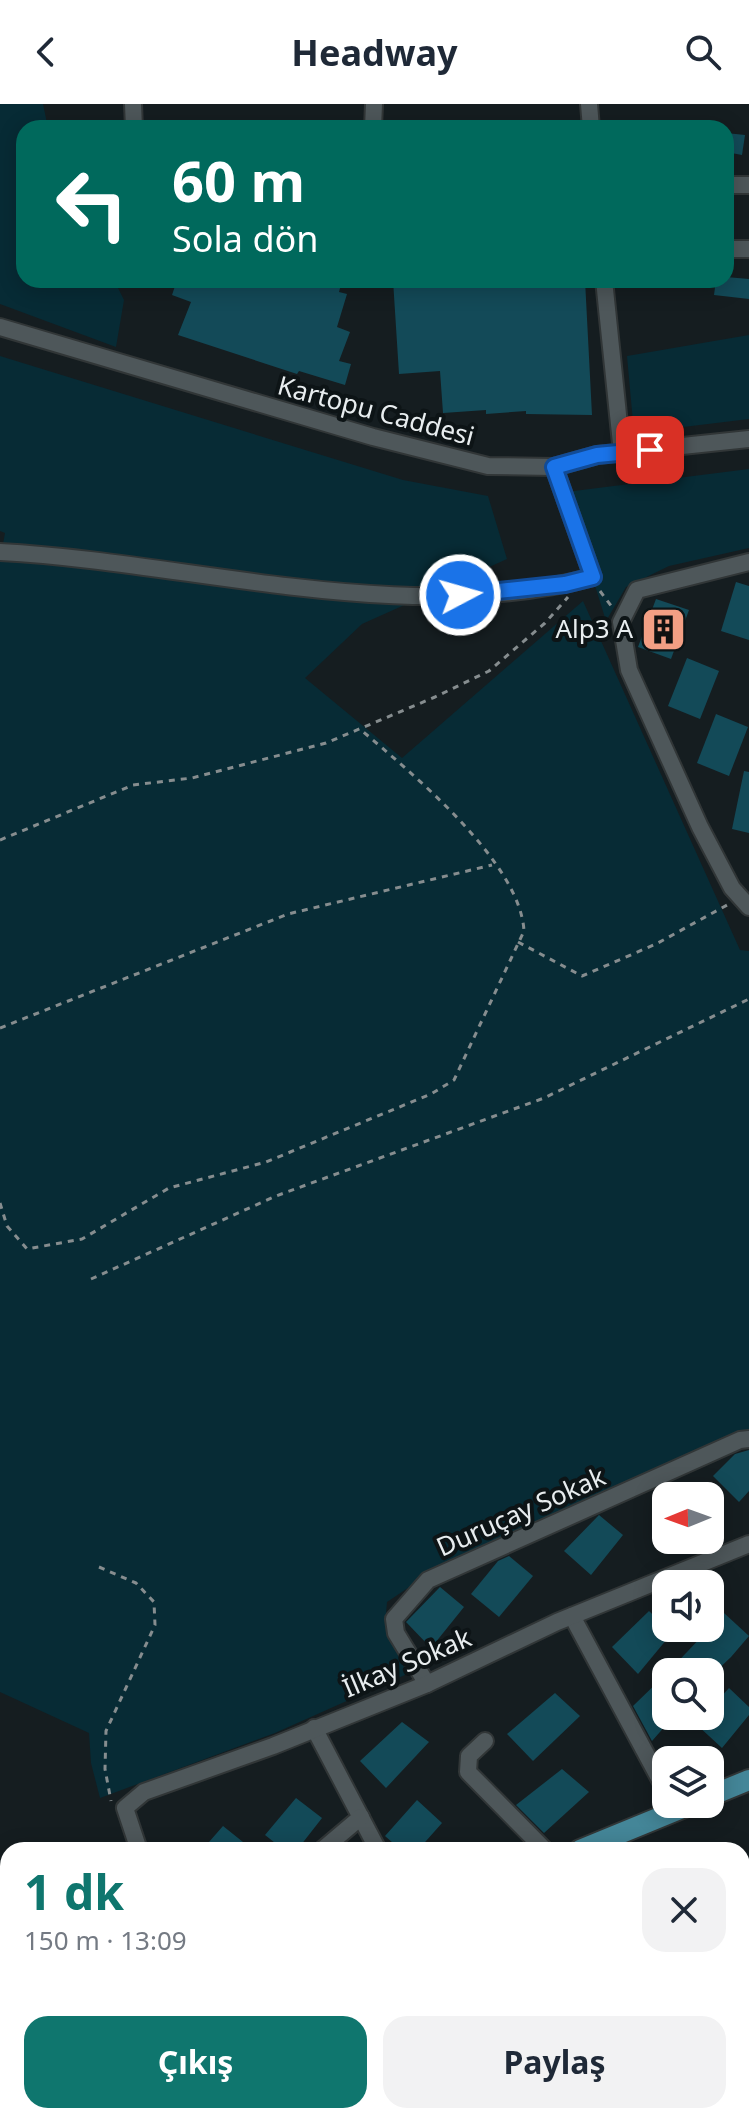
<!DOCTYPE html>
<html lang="tr">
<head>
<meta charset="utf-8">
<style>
	body { margin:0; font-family:"Noto Sans",sans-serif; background:#f2f2f3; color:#1f2937; height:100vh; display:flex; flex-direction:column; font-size:30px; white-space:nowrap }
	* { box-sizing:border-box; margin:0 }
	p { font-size:26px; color:#747a83 }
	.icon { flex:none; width:44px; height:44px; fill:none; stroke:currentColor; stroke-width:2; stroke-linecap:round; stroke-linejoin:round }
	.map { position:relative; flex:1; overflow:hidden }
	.sheet { position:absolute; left:0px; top:1738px; width:750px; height:282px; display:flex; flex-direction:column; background:#fff; border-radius:24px 24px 0 0; box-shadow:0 4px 20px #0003 }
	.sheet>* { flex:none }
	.hud { position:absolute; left:16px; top:16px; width:718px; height:168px; border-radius:24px; box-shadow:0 4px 20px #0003; background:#00695c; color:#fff; overflow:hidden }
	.needle { width:52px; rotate:269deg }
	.controls { position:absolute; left:652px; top:1378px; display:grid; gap:16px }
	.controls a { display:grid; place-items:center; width:72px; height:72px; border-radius:16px; background:#fff; box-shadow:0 4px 20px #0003; font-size:40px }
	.pin { position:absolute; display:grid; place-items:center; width:68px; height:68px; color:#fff; margin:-34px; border-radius:16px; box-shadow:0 4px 12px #0006 }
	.me { position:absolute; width:88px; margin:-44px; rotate:84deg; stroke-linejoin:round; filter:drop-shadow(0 0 6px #0008) }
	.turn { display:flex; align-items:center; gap:28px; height:168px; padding:0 24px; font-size:36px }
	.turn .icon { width:104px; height:104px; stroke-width:2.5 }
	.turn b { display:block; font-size:56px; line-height:68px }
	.round { display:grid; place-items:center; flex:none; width:84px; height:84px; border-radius:24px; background:#f2f2f3 }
	.overview { display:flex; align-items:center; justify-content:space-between; height:136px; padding:0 24px }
	h1 { font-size:48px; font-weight:700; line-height:60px; color:#0f766e }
	.button { display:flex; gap:16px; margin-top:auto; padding:16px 24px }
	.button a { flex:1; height:92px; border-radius:24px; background:#0f766e; color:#fff; font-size:32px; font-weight:700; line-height:92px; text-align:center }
	.button a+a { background:#f2f2f3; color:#1f2937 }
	header { display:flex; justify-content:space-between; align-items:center; height:104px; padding:0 24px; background:#fff; font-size:36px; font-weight:700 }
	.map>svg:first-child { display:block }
</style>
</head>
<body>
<header><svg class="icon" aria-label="back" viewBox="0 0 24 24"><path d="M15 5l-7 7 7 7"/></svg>Headway<svg class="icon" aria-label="search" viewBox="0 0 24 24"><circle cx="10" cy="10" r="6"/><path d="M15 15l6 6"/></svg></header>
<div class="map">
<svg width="749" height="2019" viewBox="0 0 749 2019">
	<rect width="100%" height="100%" fill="#151d20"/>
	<!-- green -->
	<g fill="#072b35">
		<polygon points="0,0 43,0 48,24 24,24 24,176 114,176 124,196 116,243 0,200"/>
		<polygon points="749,231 749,315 634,329 627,252"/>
		<polygon points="0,252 403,376 488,392 507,455 362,520 305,574 402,654 583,497 740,846 749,847 749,1335 439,1463 387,1498 385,1521 407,1570 275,1629 100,1694 91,1659 89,1629 0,1588 0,456 5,429 0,427"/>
		<polygon points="749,365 749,444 669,462 626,483 606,517 566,388"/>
	</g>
	<!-- building -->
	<g fill="#134a58">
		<polygon points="726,29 745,31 742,51 726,48"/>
		<polygon points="726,173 749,175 749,195 714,191 716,176 726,176"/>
		<polygon points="177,176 342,176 339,188 347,190 337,223 350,228 339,257 351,260 345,281 299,267 297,270 178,231 191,198 172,191"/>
		<polygon points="393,176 585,176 592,311 526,310 526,307 486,310 486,306 443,309 440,267 399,270"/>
		<polygon points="736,478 749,482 749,536 721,527"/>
		<polygon points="656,495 689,506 671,555 638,543"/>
		<polygon points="687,554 719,567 700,615 668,602"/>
		<polygon points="716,610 748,623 729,672 697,659"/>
		<polygon points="744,667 749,668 749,729 732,725"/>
		<polygon points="749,1346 749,1387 739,1398 713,1372 735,1350"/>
		<polygon points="599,1411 623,1431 591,1471 564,1447"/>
		<polygon points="509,1452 533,1472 499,1513 471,1490 498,1457"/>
		<polygon points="440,1483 464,1503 431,1544 406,1518"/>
		<polygon points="649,1507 672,1529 638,1570 612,1543"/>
		<polygon points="724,1509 749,1532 731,1553 712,1571 668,1568"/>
		<polygon points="666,1570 666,1612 674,1612 652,1637 633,1602"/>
		<polygon points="729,1584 749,1603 749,1611 722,1644 696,1620 704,1612 710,1612 710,1605"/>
		<polygon points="555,1589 580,1612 533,1657 507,1630"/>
		<polygon points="402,1618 429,1638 386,1684 360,1657"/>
		<polygon points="562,1665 589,1688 544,1729 516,1701"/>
		<polygon points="296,1694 322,1714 297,1746 284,1746 265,1731"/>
		<polygon points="417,1696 442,1719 418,1746 401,1746 385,1732"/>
		<polygon points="223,1722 253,1746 202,1746"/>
	</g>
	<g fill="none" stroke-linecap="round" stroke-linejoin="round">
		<defs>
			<g id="minor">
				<polyline points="133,0 134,24"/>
				<polyline points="589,0 591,24"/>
				<polyline points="373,24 374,0"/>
				<polyline points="726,81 749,81"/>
				<polyline points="731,145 749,145"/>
				<polyline points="604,176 622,349"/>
				<polyline points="0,223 373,333 488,362 554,363 597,351 749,335"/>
				<path d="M 0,448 C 191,458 405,524 593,473 L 554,363"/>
				<polyline points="749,458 637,486 621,518 629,566 700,723 732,784 749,803"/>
				<polyline points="572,1512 666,1687"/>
				<polyline points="427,1580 396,1529 394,1515 428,1476 740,1336 749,1335"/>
				<polyline points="314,1624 378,1746"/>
				<polyline points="485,1637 469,1652 468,1668 545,1746"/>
				<polyline points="139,1746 125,1704 144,1688 273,1642 427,1580 557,1518 749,1440"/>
				<polyline points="322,1746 361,1713"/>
				<polyline points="0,1843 8,1857"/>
				<polyline points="742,1896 749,1894"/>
				<polyline points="110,2012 114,2019"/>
				<polyline points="621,2012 624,2019"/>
				<polyline points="185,2019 186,2012"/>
				<polyline points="455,2019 469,2012"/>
			</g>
			<g id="major">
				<polyline points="710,1692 749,1676"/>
				<polyline points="580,1746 692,1700"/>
			</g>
		</defs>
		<!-- minor casing -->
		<use href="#minor" stroke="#313637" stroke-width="20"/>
		<!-- major casing -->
		<use href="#major" stroke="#313637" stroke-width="24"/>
		<!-- path -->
		<g stroke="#868d8f" stroke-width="3" stroke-dasharray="6 6" stroke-linecap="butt">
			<polyline points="600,487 612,503"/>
			<polyline points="0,736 133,681 192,674 326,639 435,593 489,567 545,519 568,493"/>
			<polyline points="518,838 582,872 656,840 729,800"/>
			<polyline points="0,924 288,810 492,761"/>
			<path d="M 0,1099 L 7,1122 L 27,1145 L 82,1135 L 169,1084 L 266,1058 L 431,990 L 454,976 L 524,827 C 520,757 410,668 360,625"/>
			<polyline points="91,1175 276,1092 544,994 749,895"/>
			<polyline points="99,1463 136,1479 154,1498 155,1521 106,1627 105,1665 111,1697"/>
		</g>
		<!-- minor -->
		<use href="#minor" stroke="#4e575a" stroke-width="16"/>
		<!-- major -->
		<use href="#major" stroke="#448698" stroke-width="20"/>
	</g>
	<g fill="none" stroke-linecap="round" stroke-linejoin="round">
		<defs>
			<polyline id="route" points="460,491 565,480 593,473 554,363 597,351 650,346"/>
		</defs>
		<!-- route casing -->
		<use href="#route" stroke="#114b97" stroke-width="20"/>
		<!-- route -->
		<use href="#route" stroke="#1a73e8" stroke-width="14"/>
	</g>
	<!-- icons -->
	<defs>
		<symbol id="building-square" viewBox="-11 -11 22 22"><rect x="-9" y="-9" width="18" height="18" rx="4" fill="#f39f84" stroke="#0d1416"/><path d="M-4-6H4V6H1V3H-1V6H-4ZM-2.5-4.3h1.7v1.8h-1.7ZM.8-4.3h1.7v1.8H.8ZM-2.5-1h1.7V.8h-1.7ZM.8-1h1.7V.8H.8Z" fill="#111"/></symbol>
	</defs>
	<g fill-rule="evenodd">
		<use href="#building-square" x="638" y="500" width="51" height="51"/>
	</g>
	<g text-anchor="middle" stroke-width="8" stroke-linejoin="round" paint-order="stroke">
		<!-- street labels -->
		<g font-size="26" fill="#e8edef" stroke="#0d1416">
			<text transform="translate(376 307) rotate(15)" y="9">Kartopu Caddesi</text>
			<text transform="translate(521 1408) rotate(-24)" y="9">Duruçay Sokak</text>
			<text transform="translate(407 1559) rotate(-23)" y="9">İlkay Sokak</text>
		</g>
		<!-- poi labels -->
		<g font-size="26" fill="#e8edef" stroke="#0d1416" text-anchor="end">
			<text x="633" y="534">Alp3 A</text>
		</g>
	</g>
</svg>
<div class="controls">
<a><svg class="needle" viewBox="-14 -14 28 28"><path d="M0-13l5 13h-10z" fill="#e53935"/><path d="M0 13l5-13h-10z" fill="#747a83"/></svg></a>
<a><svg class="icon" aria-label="sound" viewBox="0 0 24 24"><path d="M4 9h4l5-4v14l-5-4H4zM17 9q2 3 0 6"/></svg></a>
<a><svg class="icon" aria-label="search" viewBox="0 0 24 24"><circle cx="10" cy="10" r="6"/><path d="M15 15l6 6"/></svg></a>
<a><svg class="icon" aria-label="layers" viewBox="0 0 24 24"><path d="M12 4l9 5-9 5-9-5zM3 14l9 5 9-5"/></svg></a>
</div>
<div class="pin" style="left:650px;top:346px;background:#d93025"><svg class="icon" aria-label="arrive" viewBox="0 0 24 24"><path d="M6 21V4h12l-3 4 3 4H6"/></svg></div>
<svg class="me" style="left:460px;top:491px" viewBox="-20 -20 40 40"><circle r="17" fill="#1a73e8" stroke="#fff" stroke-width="3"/><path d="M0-11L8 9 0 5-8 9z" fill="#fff"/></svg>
<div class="hud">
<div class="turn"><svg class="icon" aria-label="left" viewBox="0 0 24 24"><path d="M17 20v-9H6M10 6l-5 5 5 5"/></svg><div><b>60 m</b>Sola dön</div></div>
</div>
<section class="sheet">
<div class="overview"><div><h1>1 dk</h1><p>150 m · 13:09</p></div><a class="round"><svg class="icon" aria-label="close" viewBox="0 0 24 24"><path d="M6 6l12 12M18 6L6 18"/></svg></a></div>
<div class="button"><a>Çıkış</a><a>Paylaş</a></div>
</section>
</div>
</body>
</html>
